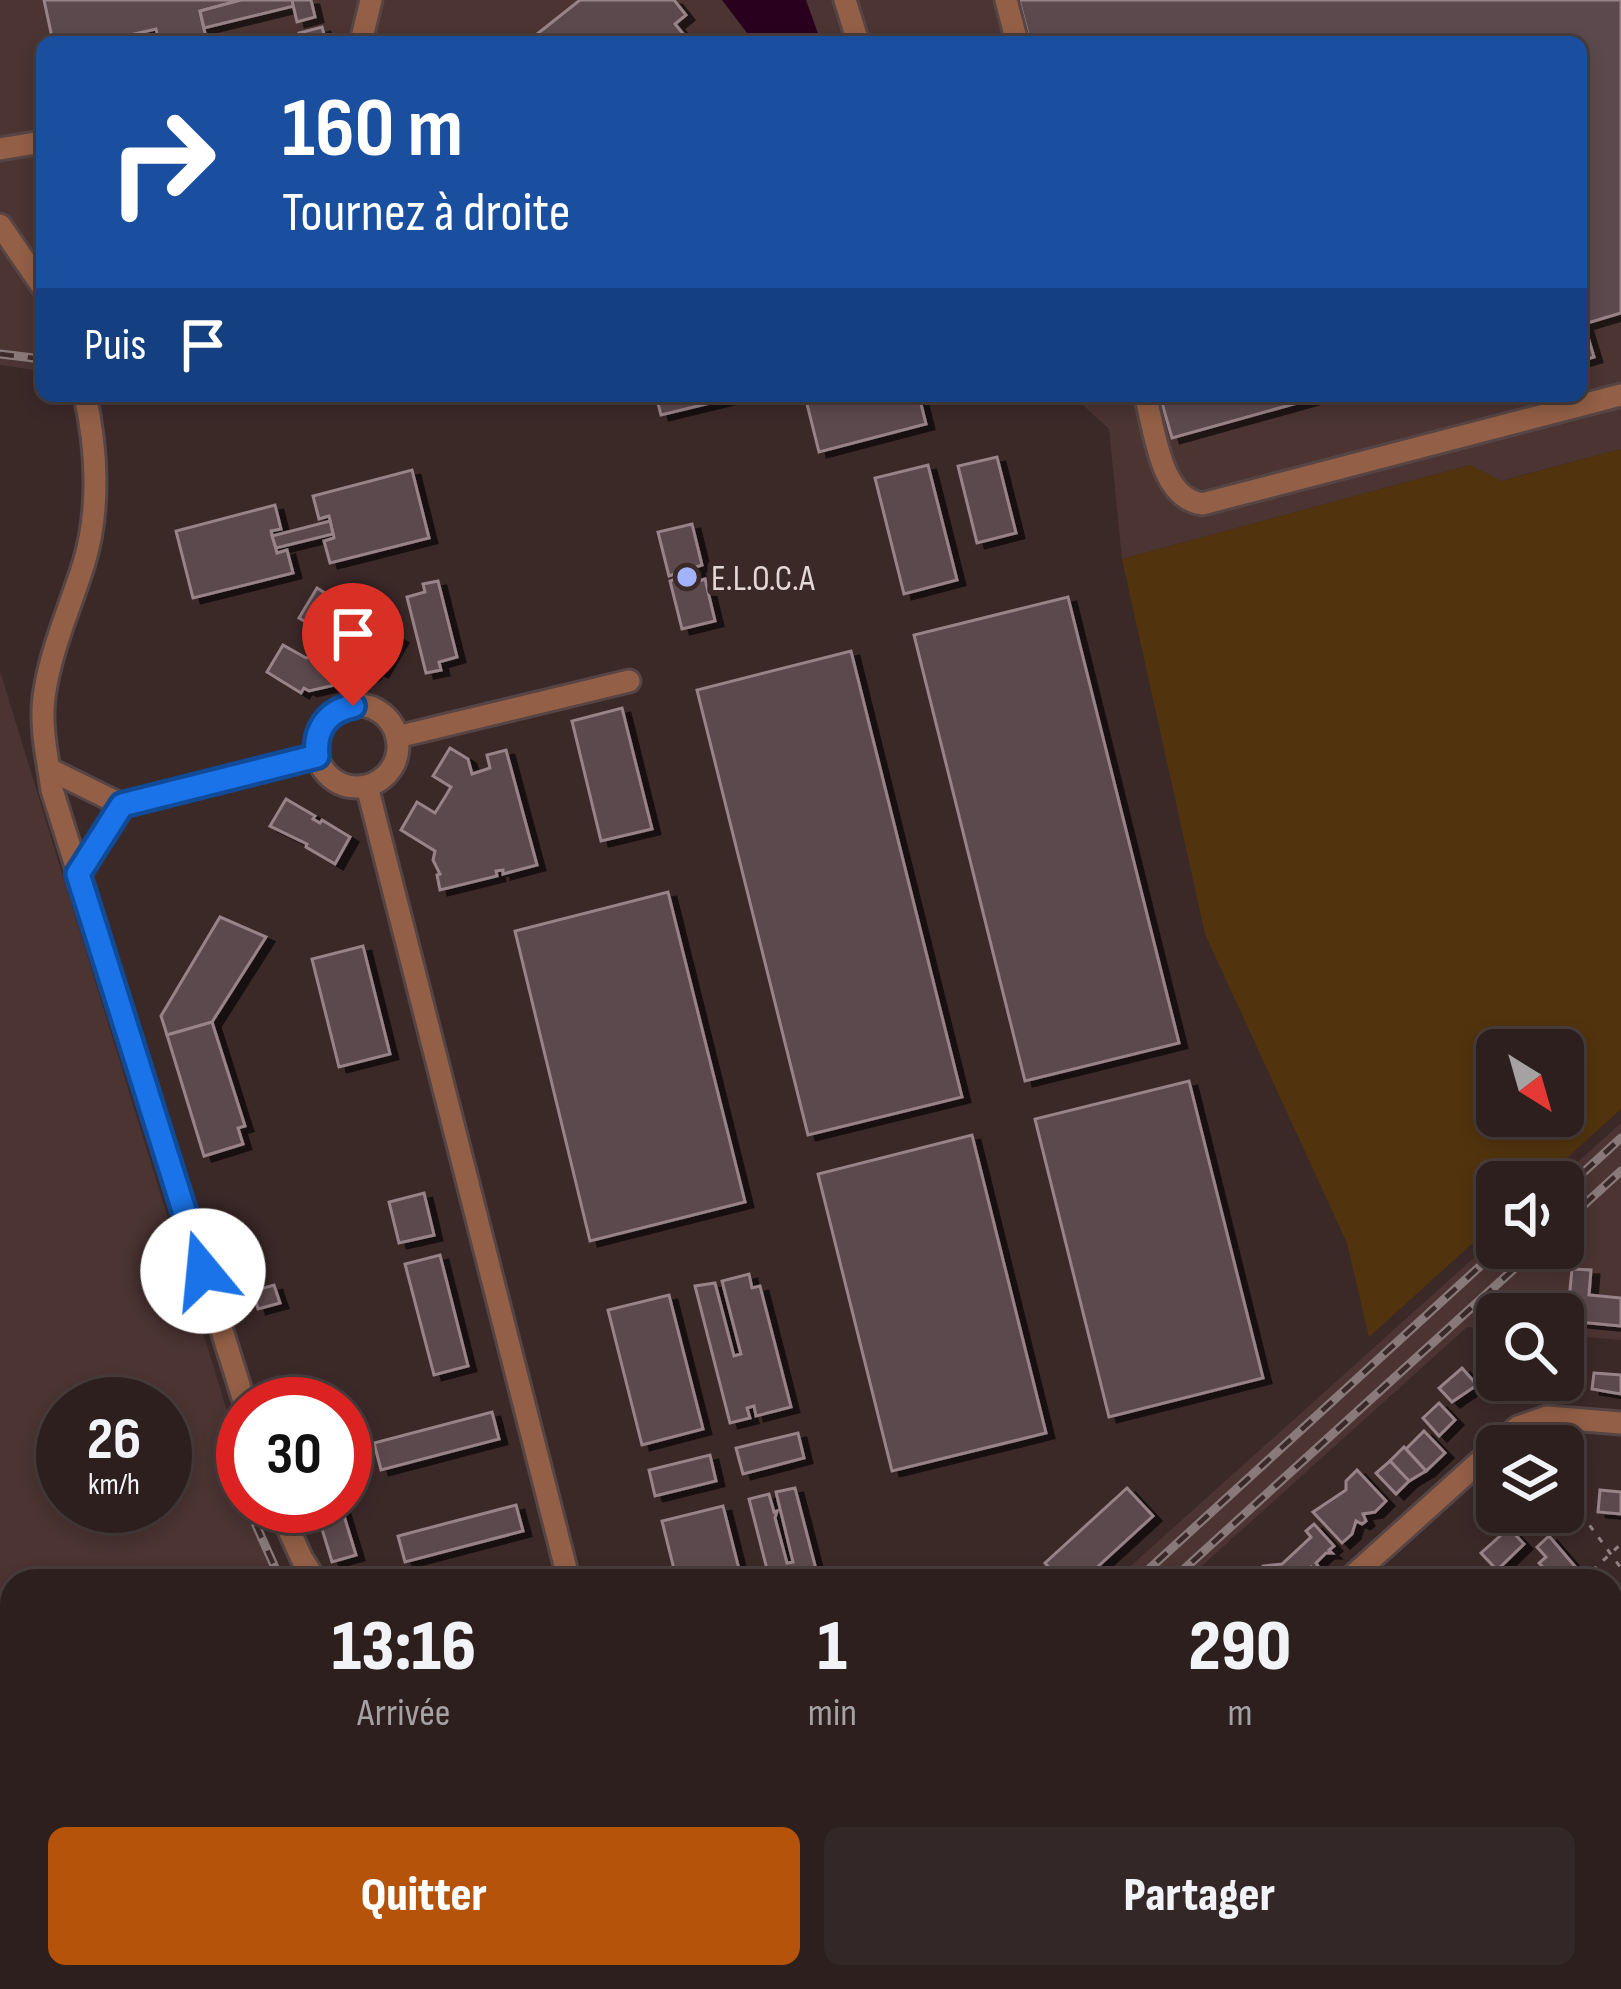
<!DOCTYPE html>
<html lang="fr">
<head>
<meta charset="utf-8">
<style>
	body { margin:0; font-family:"Sofia Sans Condensed",sans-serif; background:#342727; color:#f1f3f6; height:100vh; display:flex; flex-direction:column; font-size:45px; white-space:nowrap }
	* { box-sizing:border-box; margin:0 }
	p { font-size:39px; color:#a6a2a4 }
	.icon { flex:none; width:66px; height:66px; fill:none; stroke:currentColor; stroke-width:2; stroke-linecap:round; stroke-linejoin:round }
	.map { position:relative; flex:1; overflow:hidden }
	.sheet { position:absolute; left:0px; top:1569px; width:1623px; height:420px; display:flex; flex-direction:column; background:#2c1f1e; border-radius:36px 36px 0 0; box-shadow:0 6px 18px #0003,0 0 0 3px #483d3c }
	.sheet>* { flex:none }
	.banner { position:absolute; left:36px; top:36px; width:1551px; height:366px; border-radius:18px; box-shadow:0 6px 18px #0003,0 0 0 3px #483d3c; background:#1a4fa0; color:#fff; overflow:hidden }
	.needle { width:78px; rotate:143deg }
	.tools { position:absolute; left:1476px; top:1029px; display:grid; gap:24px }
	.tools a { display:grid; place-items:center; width:108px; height:108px; border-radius:18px; background:#2c1f1e; box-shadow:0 6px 18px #0003,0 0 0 3px #483d3c; font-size:60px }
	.speed { position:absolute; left:36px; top:1377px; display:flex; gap:24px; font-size:60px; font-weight:700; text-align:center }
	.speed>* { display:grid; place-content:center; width:156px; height:156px; border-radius:50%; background:#2c1f1e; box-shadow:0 6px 18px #0003,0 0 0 3px #483d3c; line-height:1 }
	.speed small { font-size:30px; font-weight:400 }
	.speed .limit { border:18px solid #d22; background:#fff; color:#111 }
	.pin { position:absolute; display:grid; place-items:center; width:102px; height:102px; color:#fff; margin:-123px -51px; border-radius:50% 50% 50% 0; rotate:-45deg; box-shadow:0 0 12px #0007 }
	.pin .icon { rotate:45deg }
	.me { position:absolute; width:132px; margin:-66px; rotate:343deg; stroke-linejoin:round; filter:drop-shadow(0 0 9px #0008) }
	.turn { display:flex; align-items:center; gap:42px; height:252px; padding:0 48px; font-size:54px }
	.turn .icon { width:156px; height:156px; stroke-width:2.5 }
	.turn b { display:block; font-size:84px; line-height:102px }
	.then { display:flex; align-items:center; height:114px; padding:0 48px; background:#0003; gap:24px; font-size:45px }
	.eta { display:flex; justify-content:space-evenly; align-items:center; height:204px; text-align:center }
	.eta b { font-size:72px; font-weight:800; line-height:84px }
	.cta { display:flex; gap:24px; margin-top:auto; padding:24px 48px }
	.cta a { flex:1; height:138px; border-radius:18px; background:#b45309; color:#fff; font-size:48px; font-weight:800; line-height:138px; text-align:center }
	.cta a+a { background:#342727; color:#f1f3f6 }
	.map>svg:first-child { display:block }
</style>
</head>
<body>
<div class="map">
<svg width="1621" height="1989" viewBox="0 0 1621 1989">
	<defs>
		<filter id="shadow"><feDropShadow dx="8" dy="5" stdDeviation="0" flood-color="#0009"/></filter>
	</defs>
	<rect width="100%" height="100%" fill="#3b2928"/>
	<!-- built -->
	<g fill="#4b3432" fill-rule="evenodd">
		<polygon points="0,0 1621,0 1621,449 1501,481 1470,465 1122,559 1109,429 1073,396 1581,396 1581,42 42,42 42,371 0,365"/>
		<path d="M 0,671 L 243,1463 L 243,1506 L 256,1506 L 278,1581 L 12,1581 L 12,1977 L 383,1977 L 384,1989 L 0,1989 ZM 165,1404 L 165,1506 L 63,1506 L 63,1404 Z"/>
		<polygon points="1621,1123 1621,1340 1563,1335 1563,1314 1497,1314 1497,1329 1467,1327 1185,1581 1114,1581 1497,1237 1497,1248 1563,1248 1563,1182 1556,1182"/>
		<polygon points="692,1977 788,1977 783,1989 768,1985 766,1989 679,1989"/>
	</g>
	<!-- green -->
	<path fill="#51340e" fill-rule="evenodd" d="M 1621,449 L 1621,1109 L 1540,1182 L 1497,1182 L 1497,1221 L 1369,1337 L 1347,1243 L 1205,934 L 1122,559 L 1470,465 L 1502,481 ZM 1497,1050 L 1563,1050 L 1563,1116 L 1497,1116 Z"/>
	<!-- water -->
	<polygon fill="#29001e" points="722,0 806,0 821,42 754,42"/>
	<!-- building -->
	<g fill="#5b494d" stroke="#988388" stroke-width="3" filter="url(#shadow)">
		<polygon points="44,0 241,0 200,11 207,42 159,42 156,29 99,42 53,42"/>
		<polygon points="241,0 292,0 294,6 204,28 200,11"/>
		<polygon points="292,0 311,0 315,17 297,22"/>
		<polygon points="580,0 674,0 686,15 675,24 690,42 527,42"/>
		<polygon points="1019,0 1621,0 1621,313 1584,324 1594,357 1581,361 1581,42 1030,42"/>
		<polygon points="322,27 326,42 301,42 299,33"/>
		<polygon points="656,396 739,396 661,415"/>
		<polygon points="805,396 919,396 926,424 819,452"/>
		<polygon points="1160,396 1322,396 1172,438"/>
		<polygon points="997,457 1016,533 977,543 958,466"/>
		<polygon points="928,465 957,580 904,594 875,478"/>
		<polygon points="412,470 429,538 330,563 324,541 334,538 329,516 319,519 313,496"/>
		<polygon points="275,505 281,529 271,531 277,553 287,550 293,573 193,598 176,531"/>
		<polygon points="330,521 333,534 276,548 272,536"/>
		<polygon points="692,524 702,565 696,567 699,581 705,579 715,621 682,629 670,581 676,579 675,574 669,576 658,532"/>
		<polygon points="438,581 457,657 439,662 441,670 426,673 407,597 425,592 423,584"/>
		<polygon points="317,588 346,606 328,635 299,618"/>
		<polygon points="1068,597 1179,1043 1025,1081 914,635"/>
		<polygon points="337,620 342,623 335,635 339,650 326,653 322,638 310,631 313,626 328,635"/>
		<polygon points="373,622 400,638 380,672 375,670 372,675 347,682 346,677 333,680 335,685 309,691 304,688 301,693 267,672 283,645 306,658 359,645"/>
		<polygon points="851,651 962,1097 808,1135 697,690"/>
		<polygon points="622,708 652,829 601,841 572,721"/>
		<polygon points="450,748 468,759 472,774 490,768 487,755 506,750 537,865 503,874 503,870 496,871 497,876 440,890 437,875 440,874 433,860 435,851 401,830 417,802 435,813 445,797 451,787 433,776"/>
		<polygon points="286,799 315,816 313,819 320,823 322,820 350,837 335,864 306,847 307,844 270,826"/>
		<polygon points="668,892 745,1202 590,1241 515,931"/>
		<polygon points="220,917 266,937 212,1022 167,1035 161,1016"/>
		<polygon points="363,946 390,1054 339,1067 312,959"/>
		<polygon points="212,1022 245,1126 238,1128 243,1144 204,1156 167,1035"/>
		<polygon points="1189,1081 1263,1378 1109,1417 1035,1119"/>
		<polygon points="972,1135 1046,1433 892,1471 818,1174"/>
		<polygon points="424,1193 434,1235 399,1243 389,1202"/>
		<polygon points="440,1255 468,1366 434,1375 405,1264"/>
		<polygon points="1572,1269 1591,1270 1589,1295 1621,1298 1621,1326 1567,1321"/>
		<polygon points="749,1274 752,1288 760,1286 791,1407 756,1416 754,1406 747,1408 750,1418 730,1423 695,1286 715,1283 734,1356 741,1354 722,1281"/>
		<polygon points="274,1285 280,1303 258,1309 253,1291"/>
		<polygon points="669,1295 703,1429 642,1445 608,1310"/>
		<polygon points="1462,1368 1477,1385 1452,1402 1439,1388"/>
		<polygon points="1594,1373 1621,1375 1621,1394 1592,1389"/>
		<polygon points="1439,1403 1455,1420 1439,1436 1423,1418"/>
		<polygon points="492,1412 499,1439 381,1470 374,1443"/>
		<polygon points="1424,1431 1445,1453 1426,1471 1406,1449"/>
		<polygon points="798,1433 804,1458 743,1474 736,1448"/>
		<polygon points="1404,1447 1426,1471 1409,1481 1390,1461"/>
		<polygon points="710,1455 716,1481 655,1496 649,1470"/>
		<polygon points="1390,1461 1409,1481 1396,1494 1376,1473"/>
		<polygon points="1357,1470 1386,1501 1375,1512 1363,1514 1366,1521 1362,1524 1356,1521 1352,1534 1342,1543 1313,1512 1346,1490 1346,1481"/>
		<polygon points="795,1488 819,1581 770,1581 749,1499 769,1494 774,1512 777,1511 775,1518 787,1563 793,1562 776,1492"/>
		<polygon points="1127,1488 1153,1516 1082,1581 1061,1581 1045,1563"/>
		<polygon points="1600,1490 1621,1492 1621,1514 1598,1512"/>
		<polygon points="516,1505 523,1531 405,1562 398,1536"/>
		<polygon points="315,1506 341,1506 356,1555 332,1562"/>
		<polygon points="723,1506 742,1581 677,1581 662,1521"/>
		<polygon points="1511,1512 1543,1512 1519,1529 1507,1516"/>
		<polygon points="1314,1524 1334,1546 1329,1550 1332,1553 1326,1553 1316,1563 1318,1566 1313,1570 1311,1567 1297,1581 1263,1581 1263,1566 1282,1564 1311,1537 1306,1531"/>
		<polygon points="1509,1528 1524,1544 1497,1570 1481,1553"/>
		<polygon points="1549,1536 1578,1570 1567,1581 1556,1581 1539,1563 1546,1557 1537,1547"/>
		<polygon points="1617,1952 1621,1954 1621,1982 1611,1975 1611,1960"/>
		<polygon points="653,1977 691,1977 677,1987 673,1982 663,1989"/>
		<polygon points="851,1977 890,1977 889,1986 851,1984"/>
		<polygon points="890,1977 927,1977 927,1989 889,1986"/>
		<polygon points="982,1977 1015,1977 1014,1984 1008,1983 1007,1989 986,1989 987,1981"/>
		<polygon points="1438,1977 1464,1977 1463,1987 1437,1989"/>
		<polygon points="1478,1977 1506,1977 1506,1989 1488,1989 1487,1980"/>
	</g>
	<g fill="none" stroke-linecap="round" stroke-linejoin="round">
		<defs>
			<g id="minor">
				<polyline points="845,0 858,42"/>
				<polyline points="1006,0 1017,42"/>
				<polyline points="361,42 371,0"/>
				<polyline points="0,149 42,142"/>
				<polyline points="0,225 42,286"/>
				<path d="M 85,396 C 97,449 100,510 84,563 C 70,608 50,651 44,697 C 40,728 48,760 52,790 L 245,1404"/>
				<path d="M 1145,396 C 1156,432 1159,497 1202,504 L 1621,395"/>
				<circle cx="357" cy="746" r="41"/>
				<polyline points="397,737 629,681"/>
				<polyline points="49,769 122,805 78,874"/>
				<polyline points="367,786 569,1581"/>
				<polyline points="122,805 317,756"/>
				<polyline points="278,1506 302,1559 316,1581"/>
				<polyline points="1347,1581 1518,1427 1547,1417 1621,1423"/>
				<polyline points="1512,1581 1521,1581"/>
				<polyline points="1611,1718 1621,1709"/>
				<polyline points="1611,1933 1621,1940"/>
				<polyline points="463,1977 465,1989"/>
				<polyline points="770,1977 783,1989"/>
				<polyline points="818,1977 823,1989"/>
				<polyline points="505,1989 506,1977"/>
			</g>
			<g id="major">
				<polyline points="1611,1901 1621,1888"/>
				<polyline points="1545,1989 1553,1977"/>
			</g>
		</defs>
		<!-- minor casing -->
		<use href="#minor" stroke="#564544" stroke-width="27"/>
		<!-- major casing -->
		<use href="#major" stroke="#564544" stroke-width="33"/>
		<!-- path -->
		<g stroke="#918281" stroke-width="3" stroke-dasharray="6 9" stroke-linecap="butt">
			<polyline points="1563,1489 1621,1568"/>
			<polyline points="1581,1581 1621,1544"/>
		</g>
		<!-- minor -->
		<use href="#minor" stroke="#935f46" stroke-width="21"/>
		<!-- major -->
		<use href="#major" stroke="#f78c55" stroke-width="27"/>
		<defs>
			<g id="rail">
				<polyline points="0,354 42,359"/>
				<polyline points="1563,1191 1621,1138"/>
				<polyline points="1563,1224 1621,1171"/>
				<polyline points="256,1525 281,1581"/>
				<polyline points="1136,1581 1500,1248"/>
				<polyline points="1171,1581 1537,1248"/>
				<polyline points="0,1801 12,1841"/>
				<polyline points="0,1842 12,1882"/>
				<polyline points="0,1880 12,1918"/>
				<polyline points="0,1914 12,1953"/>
				<polyline points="20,1977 23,1989"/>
				<polyline points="54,1977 57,1989"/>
				<polyline points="691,1989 704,1977"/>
				<polyline points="718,1989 728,1977"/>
			</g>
		</defs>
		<!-- rail casing -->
		<use href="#rail" stroke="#897a79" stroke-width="9"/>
		<!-- rail -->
		<use href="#rail" stroke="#3b2928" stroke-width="4.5" stroke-dasharray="14" stroke-linecap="butt"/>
	</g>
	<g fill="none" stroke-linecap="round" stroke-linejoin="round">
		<defs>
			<path id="route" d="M 203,1271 L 78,874 L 122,805 L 317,756 C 314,730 327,711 353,706"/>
		</defs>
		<!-- route casing -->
		<use href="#route" stroke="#114b97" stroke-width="30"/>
		<!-- route -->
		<use href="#route" stroke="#1a73e8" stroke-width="21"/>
	</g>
	<!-- markers -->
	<circle fill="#a3b2fd" stroke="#3b2928" stroke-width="4.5" cx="687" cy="577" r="12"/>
	<g text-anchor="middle" stroke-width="12" stroke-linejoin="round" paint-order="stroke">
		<!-- poi labels -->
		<g font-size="36" fill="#e4d8d7" stroke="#3b2928" text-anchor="start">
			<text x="711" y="590">E.L.O.C.A</text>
		</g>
	</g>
</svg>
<div class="tools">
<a><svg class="needle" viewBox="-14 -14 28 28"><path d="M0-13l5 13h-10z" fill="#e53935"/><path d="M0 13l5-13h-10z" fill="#a6a2a4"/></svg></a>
<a><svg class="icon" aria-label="sound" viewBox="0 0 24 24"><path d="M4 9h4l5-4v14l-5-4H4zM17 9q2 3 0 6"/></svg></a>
<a><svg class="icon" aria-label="search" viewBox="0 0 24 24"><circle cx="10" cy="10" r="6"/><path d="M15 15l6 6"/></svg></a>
<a><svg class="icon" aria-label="layers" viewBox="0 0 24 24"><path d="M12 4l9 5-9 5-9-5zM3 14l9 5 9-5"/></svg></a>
</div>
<div class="speed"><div>26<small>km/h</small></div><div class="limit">30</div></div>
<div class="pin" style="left:353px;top:706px;background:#d93025"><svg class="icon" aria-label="arrive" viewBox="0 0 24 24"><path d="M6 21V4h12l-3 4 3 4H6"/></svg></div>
<svg class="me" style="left:203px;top:1271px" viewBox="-20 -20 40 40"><circle r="19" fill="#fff"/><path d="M0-13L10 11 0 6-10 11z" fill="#1a73e8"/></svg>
<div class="banner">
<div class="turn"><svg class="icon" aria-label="right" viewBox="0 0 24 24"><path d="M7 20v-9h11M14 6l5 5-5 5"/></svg><div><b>160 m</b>Tournez à droite</div></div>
<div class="then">Puis<svg class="icon" aria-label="arrive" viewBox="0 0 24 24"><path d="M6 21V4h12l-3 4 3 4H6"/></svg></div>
</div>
<section class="sheet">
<div class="eta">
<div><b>13:16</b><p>Arrivée</p></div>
<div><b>1</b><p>min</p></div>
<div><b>290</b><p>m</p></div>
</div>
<div class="cta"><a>Quitter</a><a>Partager</a></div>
</section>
</div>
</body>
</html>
